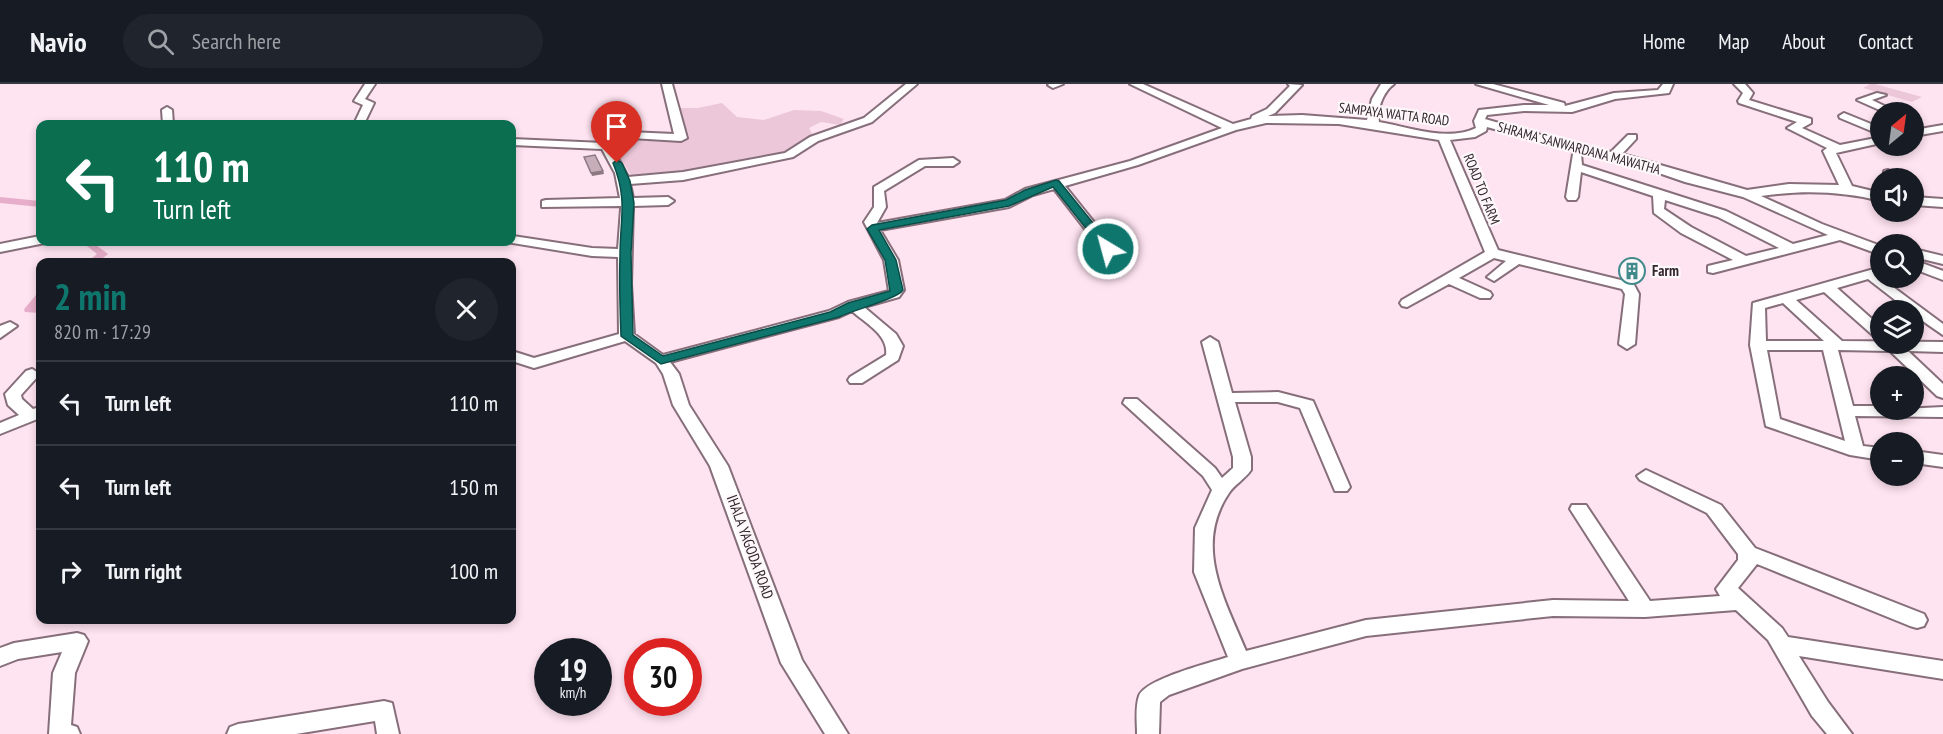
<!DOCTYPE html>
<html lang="en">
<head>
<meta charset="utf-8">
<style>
	body { margin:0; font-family:"PT Sans Narrow",sans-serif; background:#20242c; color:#f1f3f6; height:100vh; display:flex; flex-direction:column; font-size:22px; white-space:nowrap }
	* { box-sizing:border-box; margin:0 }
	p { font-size:20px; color:#9ea1a6 }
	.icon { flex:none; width:33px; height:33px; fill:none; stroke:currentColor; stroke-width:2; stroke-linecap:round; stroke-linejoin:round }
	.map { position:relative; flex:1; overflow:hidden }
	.details { position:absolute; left:36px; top:174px; width:480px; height:366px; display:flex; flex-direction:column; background:#171b24; border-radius:12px; box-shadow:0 3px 9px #0003 }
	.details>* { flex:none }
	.guide { position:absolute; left:36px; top:36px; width:480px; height:126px; border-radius:12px; box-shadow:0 3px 9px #0003; background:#0b6e4f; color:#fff; overflow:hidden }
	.needle { width:39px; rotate:29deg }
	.controls { position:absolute; left:1870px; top:18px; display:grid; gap:12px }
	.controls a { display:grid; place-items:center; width:54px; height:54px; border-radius:50%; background:#171b24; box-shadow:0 3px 9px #0003; font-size:30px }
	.speed { position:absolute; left:534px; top:554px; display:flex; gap:12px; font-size:30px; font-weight:700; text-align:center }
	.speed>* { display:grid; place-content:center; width:78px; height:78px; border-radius:50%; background:#171b24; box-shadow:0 3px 9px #0003; line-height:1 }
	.speed small { font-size:15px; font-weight:400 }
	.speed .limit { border:9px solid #d22; background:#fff; color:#111 }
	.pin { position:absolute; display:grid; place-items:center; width:51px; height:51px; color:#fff; margin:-62px -26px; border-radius:50% 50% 50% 0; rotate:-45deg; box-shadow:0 0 6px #0007 }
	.pin .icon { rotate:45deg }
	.me { position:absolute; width:66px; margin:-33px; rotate:323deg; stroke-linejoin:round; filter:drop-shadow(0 0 4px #0008) }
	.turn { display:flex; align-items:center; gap:21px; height:126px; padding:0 18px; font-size:27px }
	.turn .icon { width:78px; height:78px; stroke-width:2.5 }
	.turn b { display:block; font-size:42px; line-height:51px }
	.round { display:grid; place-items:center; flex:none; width:63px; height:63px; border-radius:32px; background:#20242c }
	.overview { display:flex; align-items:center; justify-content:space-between; height:102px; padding:0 18px }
	h1 { font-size:36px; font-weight:600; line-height:45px; color:#0f766e }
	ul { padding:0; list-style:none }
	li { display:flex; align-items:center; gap:18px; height:84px; padding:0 18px; border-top:2px solid #363941 }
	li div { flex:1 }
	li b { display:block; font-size:22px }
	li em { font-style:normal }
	header { display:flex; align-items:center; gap:36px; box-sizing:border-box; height:84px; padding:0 30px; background:#171b24; border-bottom:2px solid #363941 }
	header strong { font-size:28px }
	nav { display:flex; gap:33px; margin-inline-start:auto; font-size:21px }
	.search { width:420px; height:54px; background:#20242c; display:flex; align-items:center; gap:15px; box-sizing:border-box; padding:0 21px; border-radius:33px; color:#9ea1a6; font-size:22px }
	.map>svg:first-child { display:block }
</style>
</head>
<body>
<header>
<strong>Navio</strong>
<div class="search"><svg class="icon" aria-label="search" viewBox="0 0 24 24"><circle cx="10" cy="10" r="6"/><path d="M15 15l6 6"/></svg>Search here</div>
<nav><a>Home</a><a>Map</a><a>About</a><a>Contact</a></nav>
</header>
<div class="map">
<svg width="1943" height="650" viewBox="0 0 1943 650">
	<rect width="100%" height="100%" fill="#fee3f0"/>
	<!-- green -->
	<g fill="#ecc7d9">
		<polygon points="1870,0 1875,0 1922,13 1912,18 1863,4"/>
		<path d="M 722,19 L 737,33 L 764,36 L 794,26 L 821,27 L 844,35 L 840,41 L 821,38 L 809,44 L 813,52 L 781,70 L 678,89 L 632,93 L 613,63 C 645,43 665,66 689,52 L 678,33 L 678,24 L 698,24 Z"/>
	</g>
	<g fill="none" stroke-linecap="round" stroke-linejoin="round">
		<!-- canal -->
		<g fill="#e6aeca" fill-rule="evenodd">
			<polygon points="0,113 40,117 40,123 0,119"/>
			<polygon points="82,158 92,158 108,170 98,178 87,178 97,170"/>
			<polygon points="40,210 40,219 37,223 40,223 40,229 25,228 24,226 25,224 36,211"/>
		</g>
		<defs>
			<g id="minor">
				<polygon points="365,0 375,0 365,15 374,19 364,40 354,40 363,21 354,17"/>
				<path d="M 662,0 L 672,0 L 687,54 L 681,57 L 631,54 L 612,63 L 628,93 L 683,88 L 785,69 L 810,53 L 864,34 L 906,0 L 917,0 L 872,38 L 818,57 L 793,73 L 683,96 L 630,100 L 633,114 L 668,113 L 674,117 L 668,121 L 633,122 L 631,200 L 634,250 L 663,271 L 829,227 L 848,218 L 889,207 L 884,176 L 864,138 L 874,123 L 874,103 L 919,76 L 953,74 L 959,78 L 953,82 L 925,82 L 884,107 L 886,123 L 877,139 L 1005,116 L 1025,105 L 1130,77 L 1222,44 L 1130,0 L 1143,0 L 1233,40 L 1251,35 L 1252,32 L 1267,25 L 1290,2 L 1288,0 L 1302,1 L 1275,29 L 1268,32 L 1302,31 L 1367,36 L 1372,15 L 1381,0 L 1394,0 C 1384,7 1376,25 1379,38 C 1409,43 1447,58 1476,44 L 1474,37 L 1479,26 L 1524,21 L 1549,21 L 1476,0 L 1493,0 L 1564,19 L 1565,22 L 1614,9 L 1658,6 L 1663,0 L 1673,0 L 1669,9 L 1615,15 L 1572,28 L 1524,27 L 1487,31 L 1485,35 L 1576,61 L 1611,68 L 1628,51 L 1636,51 L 1636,55 L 1622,70 L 1747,106 L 1789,100 L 1839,101 L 1823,67 L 1827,64 L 1787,44 L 1797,38 L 1739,19 L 1738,17 L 1743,9 L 1734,0 L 1745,0 L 1753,9 L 1749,16 L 1811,35 L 1811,39 L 1802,44 L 1840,61 L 1881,53 L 1881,59 L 1836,69 L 1852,102 L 1881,109 L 1881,117 C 1841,107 1802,106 1761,112 L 1822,140 L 1881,162 L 1881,171 L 1840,156 L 1713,189 L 1708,188 L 1708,182 L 1733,176 L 1681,149 L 1654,129 L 1653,112 L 1581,88 L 1578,113 L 1576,116 L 1568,116 L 1566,113 L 1573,70 L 1581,70 L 1582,81 L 1726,127 L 1793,160 L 1828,151 L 1743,113 L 1685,98 L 1627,78 L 1570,66 L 1487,43 L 1486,47 L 1475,53 L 1450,56 L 1498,166 L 1633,199 L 1639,210 L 1635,260 L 1627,265 L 1619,260 L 1625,210 L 1622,205 L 1519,180 L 1494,197 L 1487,193 L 1506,177 L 1494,174 L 1459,194 L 1490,208 L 1492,211 L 1490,214 L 1480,214 L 1449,200 L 1407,223 L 1402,222 L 1400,219 L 1402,216 L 1485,168 L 1439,56 L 1339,40 L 1266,39 L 1236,46 L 1138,81 L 1065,102 L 1113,162 L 1113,168 L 1103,168 L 1054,105 L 1033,111 L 1009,123 L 880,146 L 898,176 L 904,206 L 899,213 L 864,223 L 896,250 L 903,262 L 898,276 L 862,299 L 850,299 L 848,296 L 850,293 L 886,271 C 889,251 865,239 852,227 L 839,233 L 670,278 L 679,290 L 689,321 L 728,382 L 802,576 L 848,650 L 825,650 L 781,579 L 710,382 L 673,321 L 663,290 L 656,279 L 625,257 L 534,284 L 512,277 L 512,267 L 534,274 L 619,250 L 618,173 L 592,172 L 507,158 L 512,158 L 513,152 L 592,164 L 618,165 L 621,125 L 621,122 L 542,123 L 542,117 L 546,116 L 620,114 L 615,89 L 602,65 L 512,61 L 512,55 L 604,59 L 629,48 L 674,50 ZM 1665,116 L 1718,133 L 1779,164 L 1746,172 L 1691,143 L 1664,125 Z"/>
				<polygon points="1063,0 1053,4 1048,1 1049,0"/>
				<polygon points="1877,9 1886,11 1872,16 1897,28 1884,28 1857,16"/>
				<polygon points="167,23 172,26 173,40 163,40 162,26"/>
				<polygon points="1844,29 1881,44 1881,51 1840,34 1839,32"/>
				<polygon points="1943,41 1943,47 1914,52 1914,46"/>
				<polygon points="1888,86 1902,94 1884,93 1884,87"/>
				<polygon points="1914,113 1943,115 1943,123 1914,121"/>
				<polygon points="40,152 40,158 45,159 0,168 0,160"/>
				<polygon points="1914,165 1943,172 1943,180 1914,173"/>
				<polygon points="1914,176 1943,187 1943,196 1914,185"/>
				<path d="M 1881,183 L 1881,194 L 1943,240 L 1943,251 L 1914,231 L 1914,226 L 1908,226 L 1868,195 L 1837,204 L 1881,243 L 1881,256 L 1876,254 L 1824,208 L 1796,216 L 1842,257 L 1943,258 L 1943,268 L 1908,267 L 1943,300 L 1943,314 L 1937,312 L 1890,267 L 1838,266 L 1853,322 L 1881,322 L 1881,326 L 1943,323 L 1943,333 L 1855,332 L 1863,362 L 1881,364 L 1881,376 L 1850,371 L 1766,342 L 1750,261 L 1753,219 ZM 1783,219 L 1824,257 L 1766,257 L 1765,224 ZM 1767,266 L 1823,266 L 1845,357 L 1780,335 Z"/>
				<polygon points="10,238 17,242 0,254 0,242"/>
				<path d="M 1210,253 L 1218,258 L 1232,309 L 1278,308 L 1313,317 L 1350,403 L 1347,407 L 1335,407 L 1300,324 L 1278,318 L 1235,318 L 1251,373 L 1251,386 C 1245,395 1234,401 1229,409 C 1193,462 1225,516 1246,567 L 1366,536 L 1553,516 L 1629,517 L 1570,425 L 1572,421 L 1586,421 L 1650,517 L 1720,512 L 1716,505 L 1738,476 L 1738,470 L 1707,429 L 1640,396 L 1637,392 L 1646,386 L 1721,421 L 1755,464 L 1924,530 L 1927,536 L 1924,542 L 1917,544 L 1910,542 L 1757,480 L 1738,504 L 1782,544 L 1788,553 L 1943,577 L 1943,595 L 1799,572 L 1828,618 L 1852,650 L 1827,650 L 1812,632 L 1768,556 L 1736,526 L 1645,533 L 1553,532 L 1366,552 L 1242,585 L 1169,611 L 1160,618 L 1159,650 L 1137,650 C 1137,639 1135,623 1139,612 C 1145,595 1210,579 1228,573 L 1194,488 L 1195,444 L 1212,406 L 1203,392 L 1123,319 L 1125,315 L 1137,315 L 1215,384 L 1222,394 L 1233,384 L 1233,373 L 1202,258 Z"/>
				<polygon points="32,285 40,290 21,311 22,315 33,325 40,323 40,334 0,350 0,339 19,331 8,321 5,310 26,287"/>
				<polygon points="1914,367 1943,371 1943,383 1914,379"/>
				<polygon points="77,549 84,551 88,557 75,589 71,641 77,643 80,650 49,650 53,589 62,568 18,575 0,582 0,564 14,559"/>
				<polygon points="384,617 392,619 399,650 377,650 375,637 296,650 227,650 230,643 238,640"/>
			</g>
		</defs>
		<!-- minor casing -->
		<use href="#minor" stroke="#866f7a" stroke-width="4"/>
		<!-- minor -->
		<use href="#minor" fill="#fff" fill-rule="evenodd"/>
	</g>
	<!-- shaded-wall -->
	<polygon fill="#8b7981" points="603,87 604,90 592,92 591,89"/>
	<!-- building -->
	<polygon fill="#c6adb8" stroke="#8b7981" stroke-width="1.5" points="595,71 603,87 591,89 584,73"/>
	<!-- route -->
	<path fill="#0f766e" stroke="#0a4d48" stroke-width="1.5" d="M 617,76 L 622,79 L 630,97 L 634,119 L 631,169 L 633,251 L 663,272 L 830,228 L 848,219 L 890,207 L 885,176 L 867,145 L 872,141 L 1006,116 L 1025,106 L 1056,96 L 1059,97 L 1114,165 L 1104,167 L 1053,103 L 1009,122 L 879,146 L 896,176 L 903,206 C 897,215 853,226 839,233 L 661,280 L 621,252 C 620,225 619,198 620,172 C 620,134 628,116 613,79 Z"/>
	<!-- icons -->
	<defs>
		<symbol id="building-ring" viewBox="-11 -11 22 22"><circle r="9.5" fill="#fdf7fa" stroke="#418a8b" stroke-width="1.5"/><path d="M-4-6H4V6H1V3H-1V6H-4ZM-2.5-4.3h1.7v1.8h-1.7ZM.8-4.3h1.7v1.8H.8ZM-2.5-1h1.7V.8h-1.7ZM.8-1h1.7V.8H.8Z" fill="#418a8b"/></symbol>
	</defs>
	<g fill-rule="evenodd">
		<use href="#building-ring" x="1617" y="172" width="30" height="30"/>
	</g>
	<g text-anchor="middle" stroke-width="4.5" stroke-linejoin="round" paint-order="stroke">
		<!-- far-street labels -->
		<g font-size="14" fill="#31272c" stroke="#fdf7fa">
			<text transform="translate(1394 30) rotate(7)" y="5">SAMPAYA WATTA ROAD</text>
			<text transform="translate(1579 64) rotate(15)" y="5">SHRAMA SANWARDANA MAWATHA</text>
			<text transform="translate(1482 105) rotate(68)" y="5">ROAD TO FARM</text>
		</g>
		<!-- poi labels -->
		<g font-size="15" font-weight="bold" fill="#31272c" stroke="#fdf7fa" text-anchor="start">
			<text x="1652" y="192">Farm</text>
		</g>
		<!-- street labels -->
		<g font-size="15" fill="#31272c" stroke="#fdf7fa">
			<text transform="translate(750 463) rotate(70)" y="5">IHALA YAGODA ROAD</text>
		</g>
	</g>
</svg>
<div class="controls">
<a><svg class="needle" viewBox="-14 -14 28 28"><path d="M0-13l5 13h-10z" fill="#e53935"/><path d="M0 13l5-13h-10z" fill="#9ea1a6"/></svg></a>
<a><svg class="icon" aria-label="sound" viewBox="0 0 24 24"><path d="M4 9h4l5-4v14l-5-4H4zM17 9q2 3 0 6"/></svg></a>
<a><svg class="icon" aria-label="search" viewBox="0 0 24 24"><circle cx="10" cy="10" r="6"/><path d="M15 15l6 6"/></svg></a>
<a><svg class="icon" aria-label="layers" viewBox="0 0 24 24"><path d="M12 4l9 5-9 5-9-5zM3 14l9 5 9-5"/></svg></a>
<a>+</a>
<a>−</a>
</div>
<div class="speed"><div>19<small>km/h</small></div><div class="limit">30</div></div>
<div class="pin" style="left:617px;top:79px;background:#d93025"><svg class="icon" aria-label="arrive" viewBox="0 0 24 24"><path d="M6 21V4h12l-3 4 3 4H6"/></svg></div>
<svg class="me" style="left:1108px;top:165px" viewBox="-20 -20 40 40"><circle r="17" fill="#0f766e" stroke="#fff" stroke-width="3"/><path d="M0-11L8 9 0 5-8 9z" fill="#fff"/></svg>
<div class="guide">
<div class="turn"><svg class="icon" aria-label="left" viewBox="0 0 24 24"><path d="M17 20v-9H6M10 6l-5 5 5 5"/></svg><div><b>110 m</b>Turn left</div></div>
</div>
<section class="details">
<div class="overview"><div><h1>2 min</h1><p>820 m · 17:29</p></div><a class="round"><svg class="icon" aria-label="close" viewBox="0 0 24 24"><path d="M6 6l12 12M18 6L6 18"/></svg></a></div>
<ul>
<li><svg class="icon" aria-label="left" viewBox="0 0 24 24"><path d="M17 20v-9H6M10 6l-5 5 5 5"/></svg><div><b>Turn left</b></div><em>110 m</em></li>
<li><svg class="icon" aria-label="left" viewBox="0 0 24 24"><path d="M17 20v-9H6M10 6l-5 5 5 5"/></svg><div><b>Turn left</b></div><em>150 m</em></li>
<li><svg class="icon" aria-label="right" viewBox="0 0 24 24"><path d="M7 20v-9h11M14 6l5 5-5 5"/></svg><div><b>Turn right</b></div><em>100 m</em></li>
</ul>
</section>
</div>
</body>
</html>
